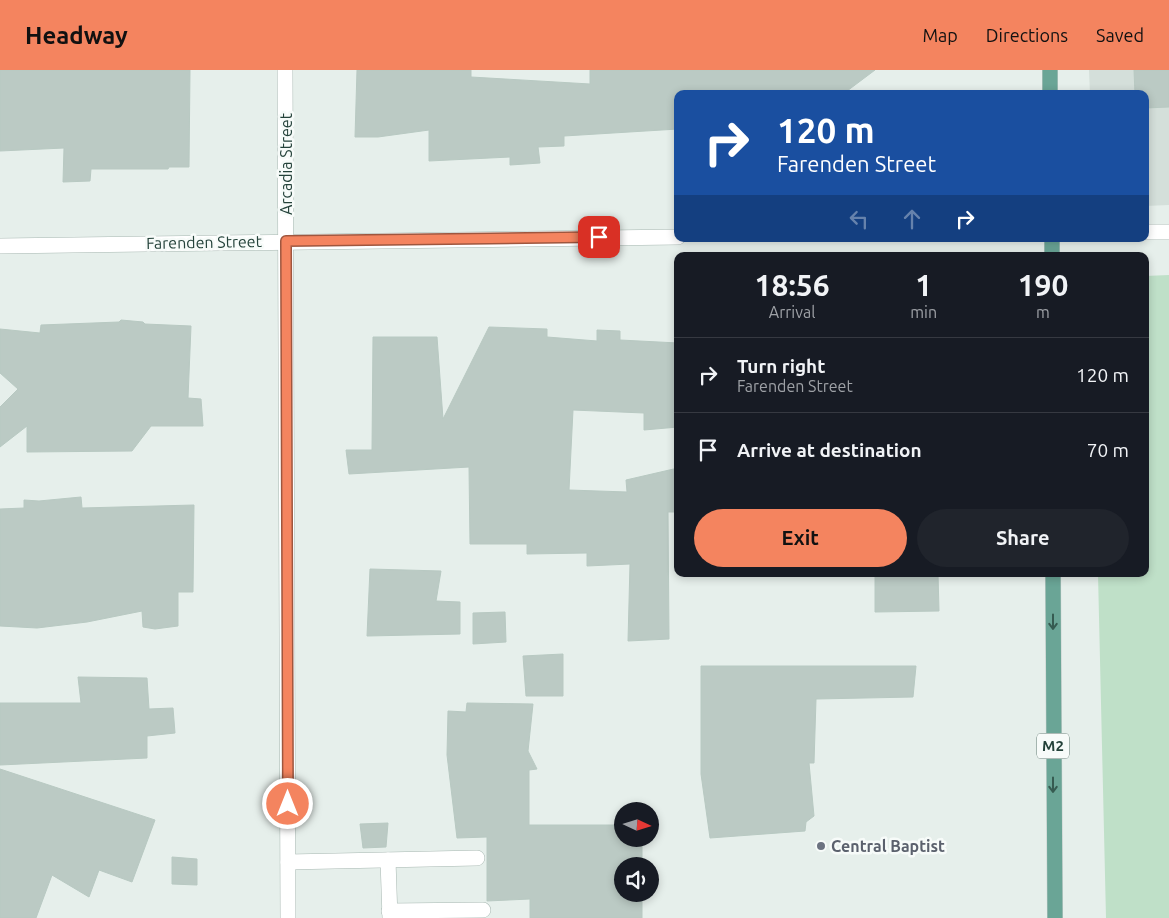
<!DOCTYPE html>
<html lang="en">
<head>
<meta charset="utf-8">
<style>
	body { margin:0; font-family:Ubuntu,sans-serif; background:#20242c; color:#f1f3f6; height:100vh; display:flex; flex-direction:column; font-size:19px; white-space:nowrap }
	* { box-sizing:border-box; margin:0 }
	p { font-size:16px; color:#9ea1a6 }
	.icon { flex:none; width:28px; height:28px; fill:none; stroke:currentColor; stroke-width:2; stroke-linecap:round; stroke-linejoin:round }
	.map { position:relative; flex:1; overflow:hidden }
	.side { position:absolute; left:674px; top:182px; width:475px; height:325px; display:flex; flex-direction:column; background:#171b24; border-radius:10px; box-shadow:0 2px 8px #0003 }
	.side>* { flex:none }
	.top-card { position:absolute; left:674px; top:20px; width:475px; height:152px; border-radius:10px; box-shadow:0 2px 8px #0003; background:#1a4fa0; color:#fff; overflow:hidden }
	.needle { width:32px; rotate:94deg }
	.tools { position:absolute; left:614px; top:732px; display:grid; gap:10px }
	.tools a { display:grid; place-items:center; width:45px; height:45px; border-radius:50%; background:#171b24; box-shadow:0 2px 8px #0003; font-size:25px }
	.pin { position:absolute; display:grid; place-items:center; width:42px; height:42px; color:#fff; margin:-21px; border-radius:10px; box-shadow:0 2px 8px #0006 }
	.me { position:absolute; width:55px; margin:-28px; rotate:0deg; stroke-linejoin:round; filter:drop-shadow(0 0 4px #0008) }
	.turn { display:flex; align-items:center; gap:18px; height:105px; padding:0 20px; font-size:22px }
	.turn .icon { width:65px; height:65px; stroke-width:2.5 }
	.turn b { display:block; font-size:35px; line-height:42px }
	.lanes { display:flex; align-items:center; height:48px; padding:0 20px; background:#0003; justify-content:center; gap:25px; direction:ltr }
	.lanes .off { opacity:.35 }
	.eta { display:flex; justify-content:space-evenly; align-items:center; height:85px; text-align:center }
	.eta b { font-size:30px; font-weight:600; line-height:35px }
	.cta { display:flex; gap:10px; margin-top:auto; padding:10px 20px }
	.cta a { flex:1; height:58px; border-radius:30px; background:#f4845f; color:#111; font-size:20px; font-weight:600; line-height:58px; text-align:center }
	.cta a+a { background:#20242c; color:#f1f3f6 }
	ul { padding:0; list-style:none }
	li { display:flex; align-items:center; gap:15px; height:75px; padding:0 20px; border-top:1px solid #363941 }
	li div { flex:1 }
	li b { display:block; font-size:19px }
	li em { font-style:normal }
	header { display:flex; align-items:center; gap:30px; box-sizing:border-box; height:70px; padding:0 25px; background:#f4845f; color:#111 }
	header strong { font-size:24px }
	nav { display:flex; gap:28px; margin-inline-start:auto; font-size:18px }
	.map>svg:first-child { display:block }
</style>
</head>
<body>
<header>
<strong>Headway</strong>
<nav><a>Map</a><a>Directions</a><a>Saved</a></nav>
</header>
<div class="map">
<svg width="1169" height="848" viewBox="0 0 1169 848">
	<rect width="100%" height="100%" fill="#e6efeb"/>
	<!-- built -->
	<polygon fill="#d4dfda" points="1089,0 1169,0 1169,135 1145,136 1145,24 1090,24"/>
	<!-- green -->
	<polygon fill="#bfe0c8" points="1169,205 1169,848 1106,848 1098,504 1145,504 1145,206"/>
	<!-- building -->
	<g fill="#bbcac4" stroke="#b8c9c2">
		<polygon points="0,0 190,0 189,97 169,97 168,99 91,99 90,111 63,112 64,78 0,81"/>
		<polygon points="357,0 471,0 471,7 590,14 590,0 875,0 843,24 678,24 678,59 564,66 564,76 538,77 540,93 510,95 510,87 429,91 429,60 378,67 355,67"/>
		<polygon points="1134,0 1169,0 1169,37 1145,38 1145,24 1135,24"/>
		<polygon points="121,250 143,252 145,254 191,256 188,328 201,329 203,356 151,356 132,381 27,382 27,356 0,377 0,337 18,319 0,303 0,259 40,263 41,255 119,252"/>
		<polygon points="489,257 547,259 547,267 597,271 597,260 620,261 620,270 678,273 678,357 644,360 644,343 573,340 569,420 627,422 626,410 678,398 678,442 668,442 669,569 628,571 630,494 587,496 587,483 527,484 527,474 470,474 469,397 349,404 346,380 372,380 373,267 437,267 443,349"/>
		<polygon points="81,427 82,438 194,435 193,522 178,522 178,556 155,559 143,557 142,541 87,552 37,558 0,556 0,439 24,438 24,430 39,431"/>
		<polygon points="370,499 441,501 436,531 460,532 460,564 367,566"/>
		<polygon points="875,504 938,504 939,541 875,542"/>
		<polygon points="505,542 506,572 473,574 473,543"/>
		<polygon points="563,584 563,626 526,626 523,586"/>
		<polygon points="701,596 916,596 913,627 816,629 814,693 809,693 814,746 806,752 805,761 710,768 701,704"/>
		<polygon points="78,607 147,608 149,639 173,638 175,663 147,666 147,688 0,695 0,633 81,633"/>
		<polygon points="467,633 533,634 528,681 537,699 529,700 529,755 622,755 622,769 642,769 642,796 622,796 622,824 642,824 642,848 530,848 530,829 487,831 487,767 457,768 447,685 448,641 466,642"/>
		<polygon points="0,699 155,750 132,812 99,800 89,827 52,805 36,848 0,848"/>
		<polygon points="388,753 386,777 363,778 360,754"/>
		<polygon points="172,787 197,789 197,815 172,814"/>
	</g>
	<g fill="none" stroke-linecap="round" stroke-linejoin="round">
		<defs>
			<g id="minor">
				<polyline points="285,0 288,848"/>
				<polyline points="1145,162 1169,162"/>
				<polyline points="0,176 678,167"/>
				<polyline points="388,790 390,848"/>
				<polyline points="288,792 477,788"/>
				<polyline points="389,841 483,840"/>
			</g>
			<g id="major">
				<polyline points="1050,0 1050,24"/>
				<polyline points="1052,169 1052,186"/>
				<polyline points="1053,504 1055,848"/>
			</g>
		</defs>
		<!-- minor casing -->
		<use href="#minor" stroke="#a8b8b2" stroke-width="16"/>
		<!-- major casing -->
		<use href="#major" stroke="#c2cac8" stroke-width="16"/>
		<!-- minor -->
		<use href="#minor" stroke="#fff" stroke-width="15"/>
		<!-- major -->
		<use href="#major" stroke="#6aa596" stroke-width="15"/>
	</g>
	<!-- one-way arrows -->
	<defs><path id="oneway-shaft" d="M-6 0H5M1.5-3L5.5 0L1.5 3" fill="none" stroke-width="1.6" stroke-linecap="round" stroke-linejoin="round" transform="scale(1.25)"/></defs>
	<g stroke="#365b51">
		<use href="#oneway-shaft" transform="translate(1053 552) rotate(90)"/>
		<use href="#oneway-shaft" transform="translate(1053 715) rotate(90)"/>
	</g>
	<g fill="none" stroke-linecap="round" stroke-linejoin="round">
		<defs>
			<polyline id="route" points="288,734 286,171 599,167"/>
		</defs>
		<!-- route casing -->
		<use href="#route" stroke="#9f563e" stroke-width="12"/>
		<!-- route -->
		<use href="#route" stroke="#f4845f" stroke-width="9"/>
	</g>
	<!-- markers -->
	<circle fill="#6b7280" stroke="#f7fbf9" stroke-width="2" cx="821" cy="776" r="5"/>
	<g text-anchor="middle" stroke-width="5" stroke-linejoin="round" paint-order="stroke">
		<!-- shield labels -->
		<rect fill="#f7fbf9" stroke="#637a73" stroke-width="1" x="1037" y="663.5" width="32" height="25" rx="4"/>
		<g font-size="15" font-weight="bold" fill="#24423a">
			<text x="1053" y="681">M2</text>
		</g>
		<!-- street labels -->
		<g font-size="16" fill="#24423a" stroke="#f7fbf9">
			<text transform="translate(286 94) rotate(-90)" y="6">Arcadia Street</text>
			<text transform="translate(204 172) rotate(-1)" y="6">Farenden Street</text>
		</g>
		<!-- worship labels -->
		<g font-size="16" font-weight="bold" fill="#5b616d" stroke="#f7fbf9" text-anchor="start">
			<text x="831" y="782">Central Baptist</text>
		</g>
	</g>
</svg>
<div class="tools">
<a><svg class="needle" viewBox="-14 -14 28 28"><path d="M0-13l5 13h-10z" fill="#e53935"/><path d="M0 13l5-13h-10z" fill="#9ea1a6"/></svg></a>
<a><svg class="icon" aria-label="sound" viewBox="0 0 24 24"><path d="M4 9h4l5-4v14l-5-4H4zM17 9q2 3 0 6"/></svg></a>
</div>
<div class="pin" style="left:599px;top:167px;background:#d93025"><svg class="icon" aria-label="arrive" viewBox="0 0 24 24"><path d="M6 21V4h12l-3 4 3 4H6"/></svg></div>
<svg class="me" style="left:288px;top:734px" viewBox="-20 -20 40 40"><circle r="17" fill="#f4845f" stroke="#fff" stroke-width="3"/><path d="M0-11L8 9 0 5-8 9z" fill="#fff"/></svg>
<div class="top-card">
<div class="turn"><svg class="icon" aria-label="right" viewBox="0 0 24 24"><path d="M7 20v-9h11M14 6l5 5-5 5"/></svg><div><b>120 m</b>Farenden Street</div></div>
<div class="lanes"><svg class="icon off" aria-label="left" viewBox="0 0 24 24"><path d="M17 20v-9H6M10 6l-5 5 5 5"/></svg><svg class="icon off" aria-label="ahead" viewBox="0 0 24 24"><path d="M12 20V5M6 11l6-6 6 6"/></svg><svg class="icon" aria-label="right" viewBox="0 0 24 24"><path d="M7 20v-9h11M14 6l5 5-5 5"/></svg></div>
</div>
<section class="side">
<div class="eta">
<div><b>18:56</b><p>Arrival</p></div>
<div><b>1</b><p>min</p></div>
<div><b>190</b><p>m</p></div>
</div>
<ul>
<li><svg class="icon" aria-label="right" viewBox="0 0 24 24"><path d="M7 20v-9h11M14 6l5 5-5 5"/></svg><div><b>Turn right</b><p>Farenden Street</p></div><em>120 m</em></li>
<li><svg class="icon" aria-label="arrive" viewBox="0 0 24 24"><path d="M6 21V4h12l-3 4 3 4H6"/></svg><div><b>Arrive at destination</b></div><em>70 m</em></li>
</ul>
<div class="cta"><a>Exit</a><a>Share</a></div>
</section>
</div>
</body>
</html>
